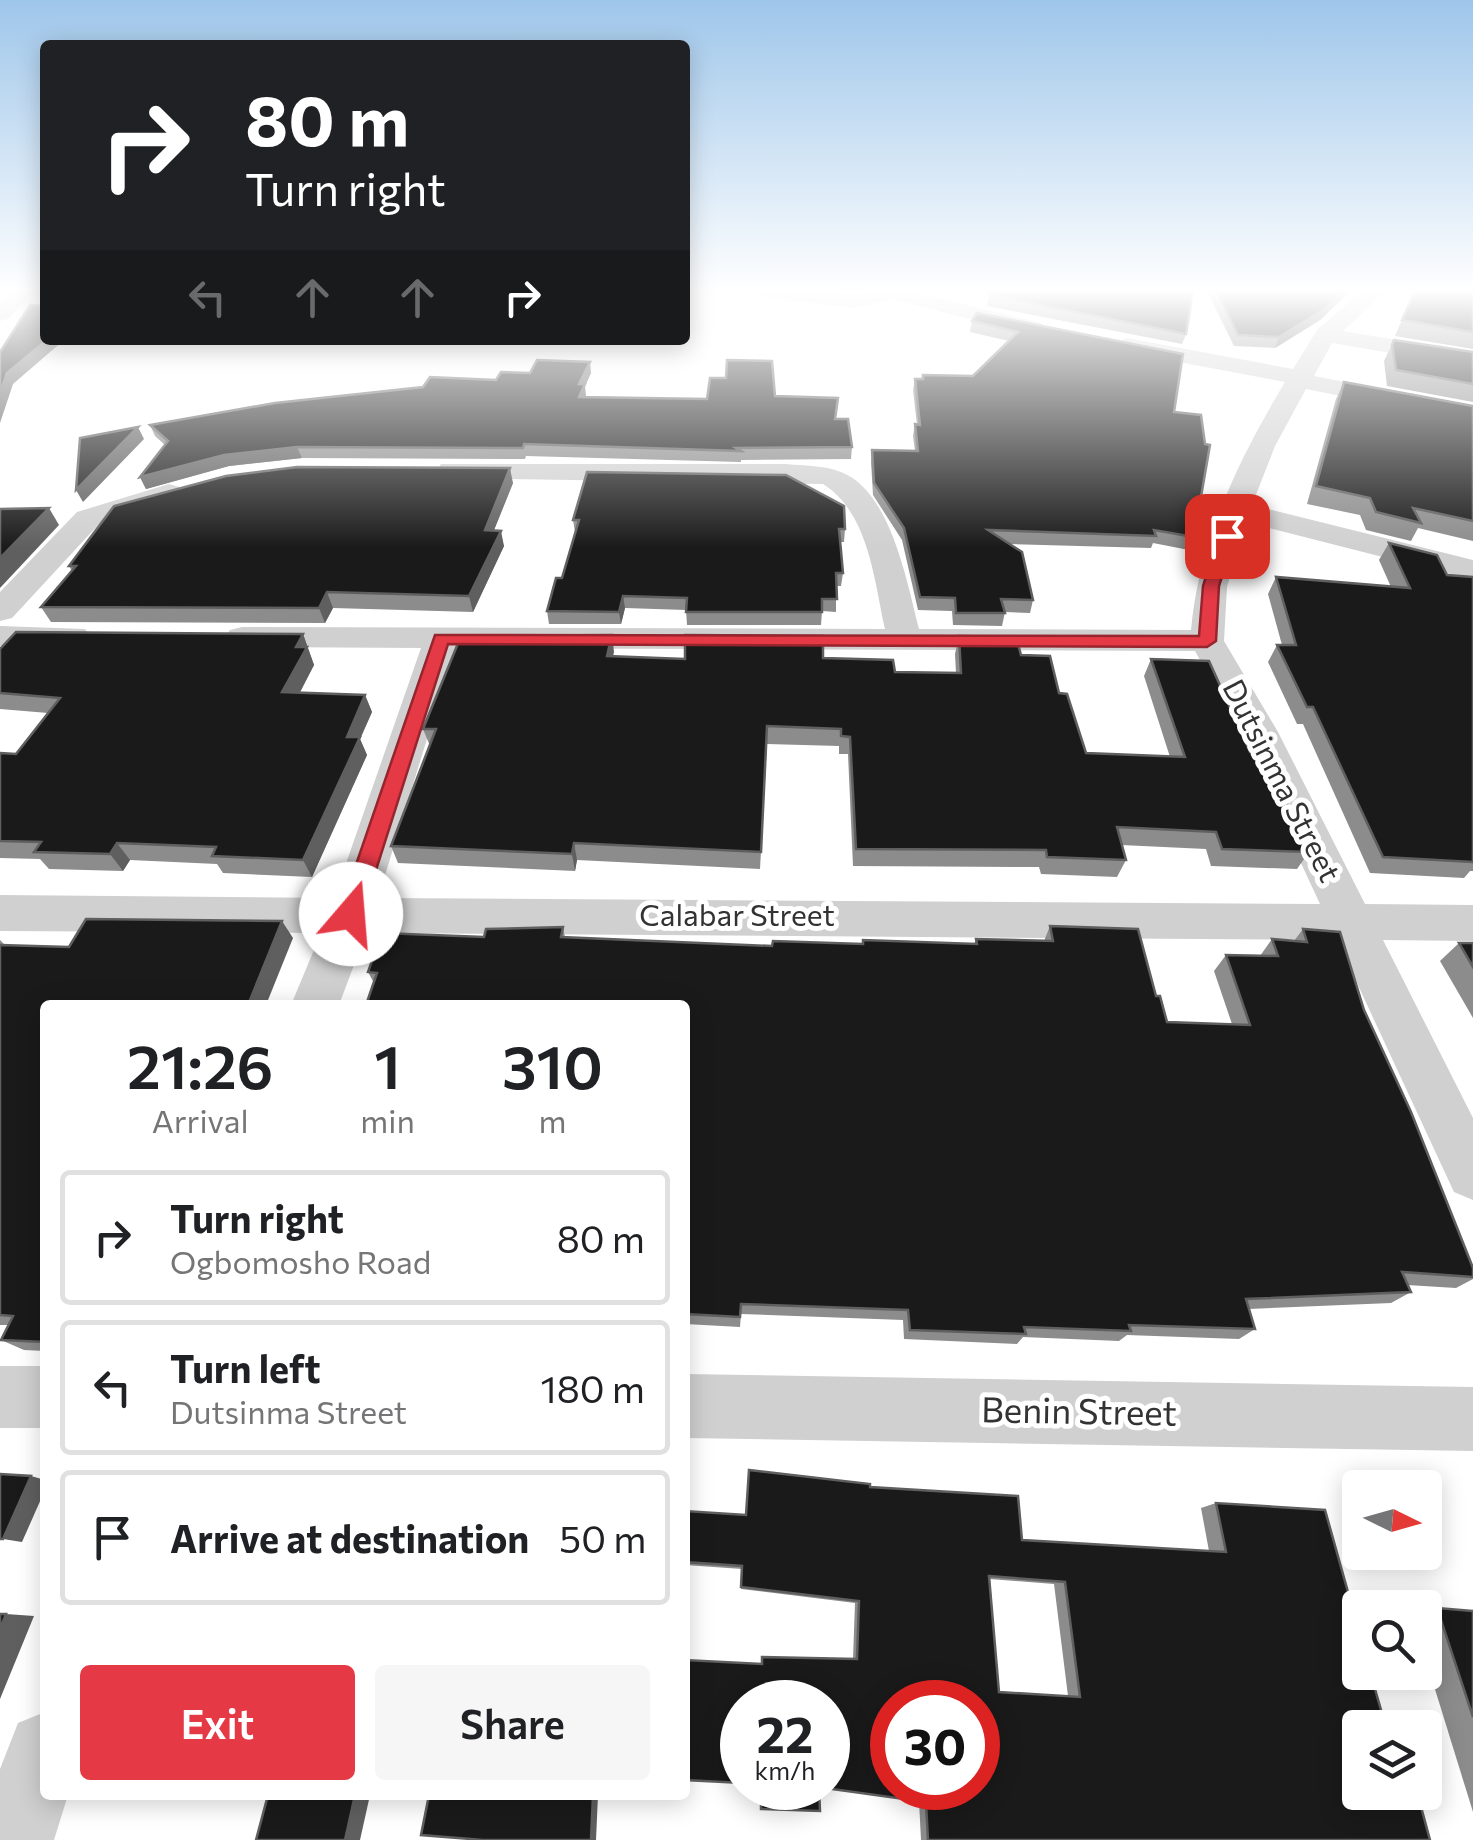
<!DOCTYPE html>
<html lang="en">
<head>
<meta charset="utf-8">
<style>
	body { margin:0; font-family:Commissioner,sans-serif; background:#f6f6f6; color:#202124; height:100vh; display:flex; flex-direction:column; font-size:38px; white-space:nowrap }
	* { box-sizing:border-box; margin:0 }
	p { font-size:32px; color:#757577 }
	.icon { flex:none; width:55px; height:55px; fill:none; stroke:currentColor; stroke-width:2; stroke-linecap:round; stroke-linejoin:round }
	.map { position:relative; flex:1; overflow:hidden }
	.details { position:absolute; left:40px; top:1000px; width:650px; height:800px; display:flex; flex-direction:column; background:#fff; border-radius:10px; box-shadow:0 5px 25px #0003 }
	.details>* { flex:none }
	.banner { position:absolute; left:40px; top:40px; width:650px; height:305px; border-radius:10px; box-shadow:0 5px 25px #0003; background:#202124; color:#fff; overflow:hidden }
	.needle { width:65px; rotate:95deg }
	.controls { position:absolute; left:1342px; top:1470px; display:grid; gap:20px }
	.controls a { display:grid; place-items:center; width:100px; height:100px; border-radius:10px; background:#fff; box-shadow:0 5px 25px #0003; font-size:50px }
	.speed { position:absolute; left:720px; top:1680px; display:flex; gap:20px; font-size:50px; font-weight:700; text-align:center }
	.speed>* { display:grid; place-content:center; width:130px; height:130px; border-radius:50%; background:#fff; box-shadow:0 5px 25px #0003; line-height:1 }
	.speed small { font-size:25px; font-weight:400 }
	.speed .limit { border:15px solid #d22; background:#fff; color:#111 }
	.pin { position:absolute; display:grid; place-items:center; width:85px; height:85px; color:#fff; margin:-42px; border-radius:20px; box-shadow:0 5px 15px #0006 }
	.me { position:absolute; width:110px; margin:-55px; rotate:18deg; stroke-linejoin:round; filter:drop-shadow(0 0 8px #0008) }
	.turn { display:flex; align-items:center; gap:35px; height:210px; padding:0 40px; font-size:45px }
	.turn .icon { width:130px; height:130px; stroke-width:2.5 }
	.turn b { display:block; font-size:70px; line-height:85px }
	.lanes { display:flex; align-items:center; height:95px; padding:0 40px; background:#0003; justify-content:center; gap:50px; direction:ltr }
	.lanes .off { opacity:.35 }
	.eta { display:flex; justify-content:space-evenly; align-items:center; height:170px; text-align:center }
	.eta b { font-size:60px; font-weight:600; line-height:70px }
	.button { display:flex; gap:20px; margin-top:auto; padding:20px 40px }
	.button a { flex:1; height:115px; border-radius:10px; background:#e63946; color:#fff; font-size:40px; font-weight:600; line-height:115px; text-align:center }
	.button a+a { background:#f6f6f6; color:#202124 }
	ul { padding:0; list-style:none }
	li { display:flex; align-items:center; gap:30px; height:135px; margin:0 20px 15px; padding:0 20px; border:5px solid #e0e0e0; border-radius:10px }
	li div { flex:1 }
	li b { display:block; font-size:38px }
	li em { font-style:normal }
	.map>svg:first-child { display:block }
</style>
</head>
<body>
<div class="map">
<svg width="1473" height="1840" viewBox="0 0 1473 1840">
	<rect width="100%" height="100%" fill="#fff"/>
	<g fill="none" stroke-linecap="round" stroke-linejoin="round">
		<!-- minor -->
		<g fill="#d0d0d0" fill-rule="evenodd">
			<polygon points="12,291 35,291 8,319 0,321 0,302"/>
			<polygon points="753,291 854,294 910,291 1041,323 1044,328 1033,335 892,299 854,308 764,297"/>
			<path d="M 1362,291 L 1386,291 L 1343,331 L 1473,353 L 1473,367 L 1332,343 L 1314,376 L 1473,406 L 1473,422 L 1306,389 L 1275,446 L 1252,505 L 1473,560 L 1473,580 L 1246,522 L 1227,587 L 1224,641 L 1278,732 L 1365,904 L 1473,905 L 1473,941 L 1383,940 L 1473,1118 L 1473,1200 L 1454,1192 L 1337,940 L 366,933 L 339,1005 L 291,1005 L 321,933 L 0,931 L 0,895 L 334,898 L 421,648 L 242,647 L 230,644 L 225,637 L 230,630 L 242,627 L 885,629 C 874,580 869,513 823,484 L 451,478 L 441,476 L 437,470 L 441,464 L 786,464 C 804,466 824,465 841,472 C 891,491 907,583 919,629 L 1191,630 C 1199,540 1239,459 1285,382 L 1126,352 L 1114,345 L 1126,338 L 1293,369 L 1317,330 ZM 455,648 L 1195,651 L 1240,732 L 1320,904 L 378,898 Z"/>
			<polygon points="169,484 179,487 184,493 179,499 99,524 12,618 0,621 0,592 77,512"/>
			<polygon points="0,626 85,629 90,636 85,643 0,646"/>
			<rect x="0" y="1366" width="45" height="62"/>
			<polygon points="685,1374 1473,1387 1473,1451 685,1438"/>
			<polygon points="45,1712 45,1795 68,1795 54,1840 0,1840 0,1769 18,1723"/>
		</g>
	</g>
	<!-- wall -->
	<g fill="#8c8c8c" fill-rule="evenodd">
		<polygon points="1207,291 1350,291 1320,320 1275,348 1234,346"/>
		<polygon points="1414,291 1473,291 1473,349 1395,336"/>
		<polygon points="989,295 1186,334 1182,344 987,306"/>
		<polygon points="972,321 1183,354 1174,412 1194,537 1189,550 1153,543 1151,548 1009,544 1033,600 1030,613 1005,612 1002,626 953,625 952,611 918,610 902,540 873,495 871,462 872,450 915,451 913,436 915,424 917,425 913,390 915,379 973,376 1009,341 970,332"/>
		<polygon points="1394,340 1473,352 1473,402 1387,386 1384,361"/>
		<polygon points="530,373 591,373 585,386 585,397 707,399 775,396 836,419 852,447 851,459 741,460 741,462 526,456 525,459 302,458 229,466 146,489 140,477 165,445 155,436 150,425 496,380"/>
		<polygon points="1344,382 1473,406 1473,541 1418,528 1411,541 1366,530 1360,515 1307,504 1336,399"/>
		<polygon points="513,483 494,530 504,546 473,612 333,608 325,623 51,622 41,607 72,571 69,566"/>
		<polygon points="573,520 845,529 844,542 840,542 843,573 841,586 836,586 836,612 822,611 821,625 687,625 686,610 625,608 621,624 549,624 547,611 562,578 575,532"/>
		<polygon points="1389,543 1447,575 1473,577 1473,871 1470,871 1464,878 1370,873 1303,724 1297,724 1268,662 1277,645 1282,645 1268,594 1276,577 1391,587 1379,560"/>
		<polygon points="303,634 314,665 299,693 365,695 372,712 360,739 367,755 312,877 223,873 217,864 130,860 123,871 49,869 40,859 0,858 0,753 16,754 48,713 0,709 0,649"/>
		<polygon points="612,635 613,656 685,659 823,658 895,672 956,673 955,654 959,636 1017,640 1015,644 1021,655 1059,693 1086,753 1170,757 1144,676 1151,659 1250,752 1309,852 1297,869 1211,866 1206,849 1121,845 1126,860 1117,877 1041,874 1039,867 853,866 848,754 839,754 839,746 767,744 760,869 577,860 575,871 398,863 391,846 430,746 423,729"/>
		<polygon points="1050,926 1156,996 1167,1022 1232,1024 1214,971 1226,955 1260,956 1272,939 1294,941 1303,929 1364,1010 1473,1268 1473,1279 1456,1288 1407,1285 1411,1292 1391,1303 1249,1309 1255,1329 1239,1339 1127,1335 1119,1341 1023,1337 1017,1344 904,1339 903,1320 741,1314 740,1327 685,1324 685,1005 374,983 368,972 484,937 563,927 565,937 772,946 862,944 863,940 974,944 976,939 1044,941"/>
		<polygon points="293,938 45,1005 45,1351 24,1350 1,1340 8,1325 0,1325 0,940 5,945 69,947"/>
		<polygon points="1459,943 1473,943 1473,1018 1440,961"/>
		<path d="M 870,1487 L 1022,1540 L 1209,1551 L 1201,1508 L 1216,1503 L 1386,1726 L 1430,1840 L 921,1840 L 919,1801 L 825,1788 L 761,1664 L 761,1657 L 853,1659 L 855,1603 L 741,1589 L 742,1569 L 685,1565 L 685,1511 L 746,1515 ZM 990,1579 L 1054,1584 L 1068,1696 L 999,1692 Z"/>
		<polygon points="1438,1608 1473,1611 1473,1812 1425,1657 1425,1609"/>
	</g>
	<!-- shaded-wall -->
	<g fill="#5f5f5f">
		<polygon points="1344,291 1350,291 1320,320 1275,348 1279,337"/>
		<polygon points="47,340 64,340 13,384 0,423 0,393 7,373"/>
		<polygon points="590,362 591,373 585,386 586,396 581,408 579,384"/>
		<polygon points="138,427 144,439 83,502 76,490"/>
		<polygon points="297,447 302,458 229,466 146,489 140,477 224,455"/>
		<polygon points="510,468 513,483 488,545 485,530"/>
		<polygon points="49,508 59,525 0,588 0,558"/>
		<polygon points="501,531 504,546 473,612 469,596"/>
		<polygon points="327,592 333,608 325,623 319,608"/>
		<polygon points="623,596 625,608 621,624 619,612"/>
		<polygon points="303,634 314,665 291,710 282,692 296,647"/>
		<polygon points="612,635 614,652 609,674 607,656"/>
		<polygon points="365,695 372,712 360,739 367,755 312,877 303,860 347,737"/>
		<polygon points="117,843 130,860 123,871 110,854"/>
		<polygon points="574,843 577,860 575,871 572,854"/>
		<polygon points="282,921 293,938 266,1005 248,1005"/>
		<polygon points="31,1476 45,1480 45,1490 22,1542 3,1539"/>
		<polygon points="6,1614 34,1616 0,1699 0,1629"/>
		<polygon points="355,1795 370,1795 360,1840 345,1840"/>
		<polygon points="593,1795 598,1795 596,1840 591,1840"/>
	</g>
	<!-- building -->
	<g fill="#1a1a1a" stroke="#5f5f5f" stroke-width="2.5" fill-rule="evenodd">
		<polygon points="991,291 1193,291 1186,334 989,295"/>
		<polygon points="1216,291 1344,291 1325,309 1279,337 1238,335"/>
		<polygon points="1415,291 1473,291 1473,332 1402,320"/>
		<polygon points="30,305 45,306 45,340 47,340 7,373 0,393 0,352"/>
		<polygon points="977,313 1183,354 1174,412 1201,415 1205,444 1210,445 1194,537 1154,530 1156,536 988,530 1022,552 1033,600 1001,599 1005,613 956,613 955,598 920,597 904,528 874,483 872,450 918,451 915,424 920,425 915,379 923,379 923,375 973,376 1018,332 972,321"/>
		<polygon points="1394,340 1473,352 1473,384 1396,370 1392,345"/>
		<polygon points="537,360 590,362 579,384 585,384 579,397 707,399 710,378 726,378 727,360 772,361 775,396 838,398 835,419 848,419 852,447 736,448 741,451 524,444 523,448 297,447 224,455 140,477 168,441 150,425 275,403 423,387 430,377 496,380 501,372 530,373"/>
		<polygon points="1344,382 1473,406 1473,521 1413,508 1421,523 1376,512 1370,498 1316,486"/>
		<polygon points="138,427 76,490 80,438"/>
		<polygon points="297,467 510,468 485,530 501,531 469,596 327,592 319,608 41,607 76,566 69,566 114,506 226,476"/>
		<polygon points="587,472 786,475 844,506 845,529 839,529 843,573 836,573 837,599 822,599 822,612 686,612 687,598 623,596 619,612 547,611 556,578 562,578 579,520 573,520"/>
		<polygon points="49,508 0,558 0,509"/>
		<polygon points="1389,543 1437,555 1447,575 1473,577 1473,862 1383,857 1313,707 1307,707 1277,645 1296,645 1276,577 1410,588"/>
		<polygon points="16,632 303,634 296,647 307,647 282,692 365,695 347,737 360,737 303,860 212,856 216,847 117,843 110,854 34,852 41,842 0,841 0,753 16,754 60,698 0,693 0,649"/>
		<polygon points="612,635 607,656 685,659 685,635 823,636 823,658 893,660 895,672 961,673 959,636 1015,637 1017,640 1008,644 1018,644 1021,655 1050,656 1059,693 1067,694 1086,753 1185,757 1151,659 1209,661 1250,752 1263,752 1309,852 1222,849 1216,832 1117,827 1126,860 1047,857 1046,850 856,849 850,737 841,736 841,729 767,726 761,852 574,843 572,854 391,846 436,729 423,729 461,636"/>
		<polygon points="86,919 282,921 248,1005 45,1005 45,1342 1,1340 13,1316 0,1315 0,945 69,947"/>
		<polygon points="1050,926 1138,929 1156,996 1160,996 1167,1022 1250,1025 1226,955 1278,956 1272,939 1307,942 1303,929 1340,932 1364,1010 1411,1112 1473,1268 1473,1277 1402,1272 1411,1292 1246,1299 1255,1329 1129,1325 1131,1331 1024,1327 1026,1334 910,1330 908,1310 741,1304 740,1317 685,1314 685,1005 366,1005 377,973 368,972 382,933 484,937 486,929 563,927 561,937 772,946 773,941 863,944 863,940 977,944 976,939 1053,941"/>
		<polygon points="1459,943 1473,943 1473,967"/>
		<path d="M 749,1470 L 870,1484 L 870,1487 L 1018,1496 L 1022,1540 L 1226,1552 L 1216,1503 L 1325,1510 L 1360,1635 L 1360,1672 L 1370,1672 L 1386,1727 L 1394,1728 L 1360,1728 L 1360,1792 L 1417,1792 L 1430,1840 L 928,1840 L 926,1802 L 825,1788 L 828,1788 L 828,1702 L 742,1702 L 742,1783 L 685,1780 L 685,1660 L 762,1664 L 762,1657 L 857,1659 L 859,1601 L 741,1587 L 742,1566 L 685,1562 L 685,1511 L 746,1515 ZM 989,1576 L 1065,1582 L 1080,1697 L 999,1692 ZM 892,1702 L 978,1702 L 978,1788 L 892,1788 Z"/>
		<polygon points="0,1474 31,1476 3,1539 0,1539"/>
		<polygon points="1437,1608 1473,1611 1473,1717"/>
		<polygon points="0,1614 6,1614 0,1629"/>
		<polygon points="761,1788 819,1788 820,1811 761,1809"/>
		<polygon points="268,1795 355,1795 345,1840 256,1840"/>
		<polygon points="429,1795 593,1795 591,1840 483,1840 421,1835"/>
	</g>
	<!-- sky -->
	<linearGradient id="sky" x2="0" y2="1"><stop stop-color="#9ec6ea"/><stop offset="0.53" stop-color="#fff"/><stop offset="1" stop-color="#fff" stop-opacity="0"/></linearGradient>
	<rect width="1473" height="548" fill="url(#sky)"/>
	<!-- route -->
	<polygon fill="#e63946" stroke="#96252e" stroke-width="2.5" points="1227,531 1235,536 1219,586 1216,641 1207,647 448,644 362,914 351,922 339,914 435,635 1199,636 1203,586 1219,536"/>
	<g text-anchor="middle" stroke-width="10" stroke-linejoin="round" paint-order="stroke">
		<!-- street labels -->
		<g font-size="30" fill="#333" stroke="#fff">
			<text transform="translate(1281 781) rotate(63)" y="10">Dutsinma Street</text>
			<text x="737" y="926">Calabar Street</text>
		</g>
		<!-- near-street labels -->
		<g font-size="35" fill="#333" stroke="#fff">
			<text transform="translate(1079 1412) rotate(1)" y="12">Benin Street</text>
		</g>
	</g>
</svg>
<div class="controls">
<a><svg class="needle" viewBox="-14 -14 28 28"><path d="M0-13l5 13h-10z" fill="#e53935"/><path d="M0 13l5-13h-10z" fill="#757577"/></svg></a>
<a><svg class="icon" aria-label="search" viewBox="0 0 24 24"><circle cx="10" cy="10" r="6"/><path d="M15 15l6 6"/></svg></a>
<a><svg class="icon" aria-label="layers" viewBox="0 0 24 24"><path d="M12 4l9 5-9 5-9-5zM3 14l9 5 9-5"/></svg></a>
</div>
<div class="speed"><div>22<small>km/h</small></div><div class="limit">30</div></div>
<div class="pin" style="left:1227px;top:536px;background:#d93025"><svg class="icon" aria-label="arrive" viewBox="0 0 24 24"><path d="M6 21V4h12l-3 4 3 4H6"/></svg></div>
<svg class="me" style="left:351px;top:914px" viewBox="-20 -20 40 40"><circle r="19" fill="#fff"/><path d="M0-13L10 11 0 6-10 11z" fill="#e63946"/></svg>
<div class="banner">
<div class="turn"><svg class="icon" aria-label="right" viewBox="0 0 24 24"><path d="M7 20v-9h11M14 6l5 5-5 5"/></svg><div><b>80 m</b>Turn right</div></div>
<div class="lanes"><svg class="icon off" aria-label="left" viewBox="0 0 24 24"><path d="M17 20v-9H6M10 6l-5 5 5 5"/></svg><svg class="icon off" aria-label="ahead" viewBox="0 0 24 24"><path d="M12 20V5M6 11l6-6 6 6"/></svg><svg class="icon off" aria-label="ahead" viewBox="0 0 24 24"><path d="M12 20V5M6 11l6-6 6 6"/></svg><svg class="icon" aria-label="right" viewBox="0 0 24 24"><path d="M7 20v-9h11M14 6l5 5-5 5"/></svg></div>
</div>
<section class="details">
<div class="eta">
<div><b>21:26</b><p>Arrival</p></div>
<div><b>1</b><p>min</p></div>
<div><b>310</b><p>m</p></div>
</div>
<ul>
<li><svg class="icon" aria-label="right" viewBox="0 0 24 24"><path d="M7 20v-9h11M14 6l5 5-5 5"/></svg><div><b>Turn right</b><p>Ogbomosho Road</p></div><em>80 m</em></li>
<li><svg class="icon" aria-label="left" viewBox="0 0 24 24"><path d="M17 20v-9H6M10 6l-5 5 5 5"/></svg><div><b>Turn left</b><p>Dutsinma Street</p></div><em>180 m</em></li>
<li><svg class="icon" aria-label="arrive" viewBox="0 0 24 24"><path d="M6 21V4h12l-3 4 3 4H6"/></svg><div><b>Arrive at destination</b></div><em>50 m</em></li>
</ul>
<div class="button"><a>Exit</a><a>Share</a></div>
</section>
</div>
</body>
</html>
